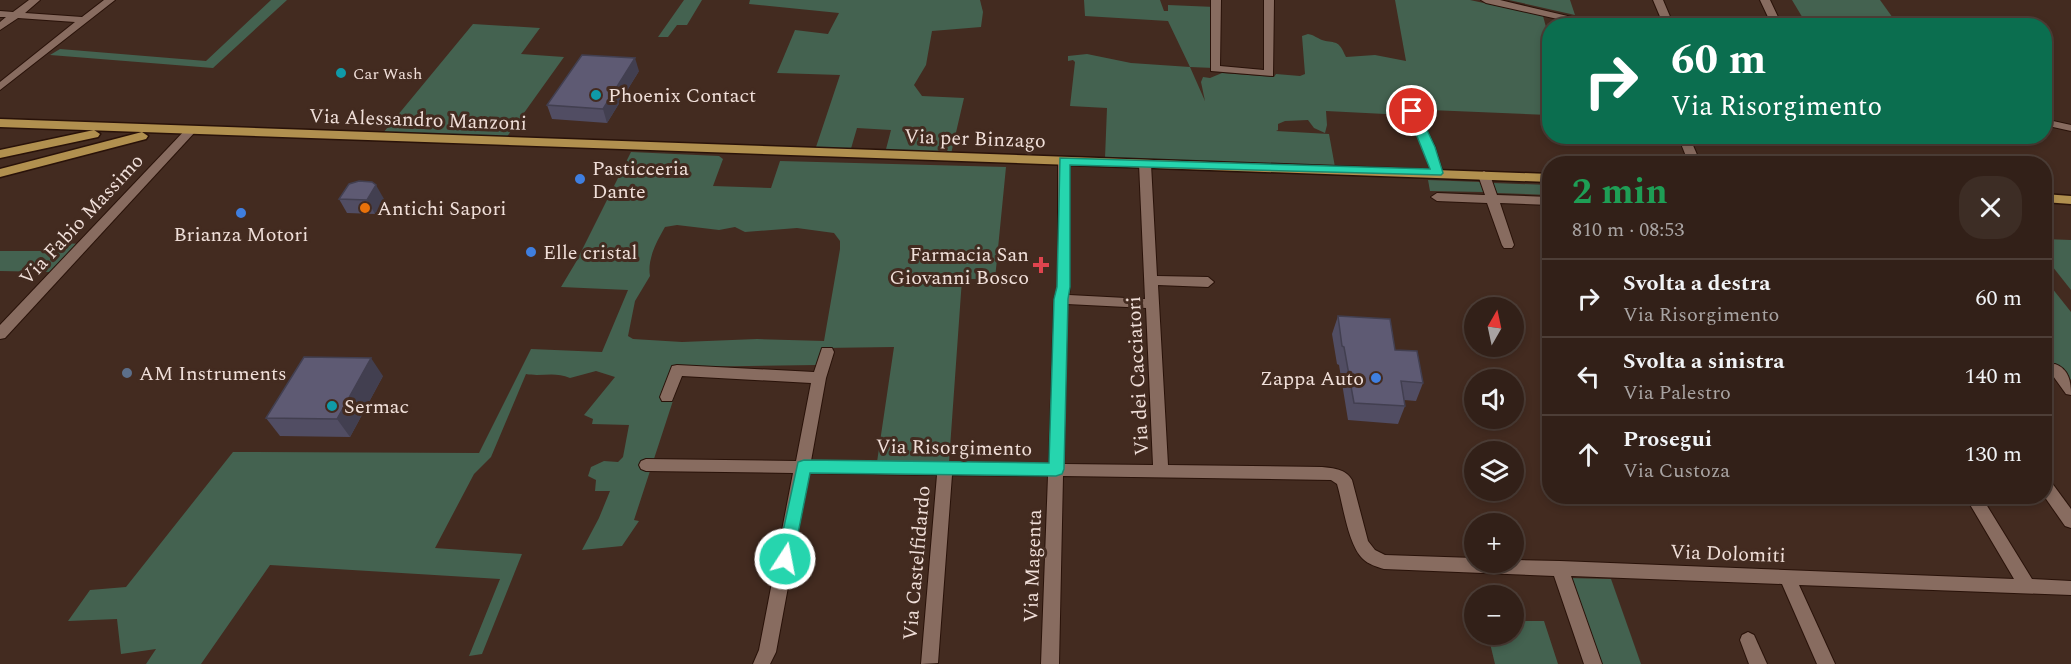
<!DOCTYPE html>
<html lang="it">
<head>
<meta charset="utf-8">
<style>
	body { margin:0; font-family:Spectral,serif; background:#3d2d25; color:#f1f3f6; height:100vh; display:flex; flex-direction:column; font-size:22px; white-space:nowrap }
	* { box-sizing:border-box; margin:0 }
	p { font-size:20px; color:#a8a3a2 }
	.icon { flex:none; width:33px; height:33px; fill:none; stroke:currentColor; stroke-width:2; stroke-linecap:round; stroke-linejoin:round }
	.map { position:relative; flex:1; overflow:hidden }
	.drawer { position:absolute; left:1542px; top:156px; width:510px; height:348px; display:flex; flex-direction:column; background:#322018; border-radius:24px; box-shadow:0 3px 9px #0003,0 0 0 2px #4d3e37 }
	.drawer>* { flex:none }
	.guide { position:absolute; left:1542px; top:18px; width:510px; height:126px; border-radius:24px; box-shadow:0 3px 9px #0003,0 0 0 2px #4d3e37; background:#0b6e4f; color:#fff; overflow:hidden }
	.needle { width:39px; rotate:9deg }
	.controls { position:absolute; left:1464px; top:297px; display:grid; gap:12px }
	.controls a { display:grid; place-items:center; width:60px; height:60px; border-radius:50%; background:#322018; box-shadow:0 3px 9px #0003,0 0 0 2px #4d3e37; font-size:30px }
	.pin { position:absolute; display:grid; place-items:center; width:51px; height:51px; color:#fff; margin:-26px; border:3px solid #fff; border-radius:50%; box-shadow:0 2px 6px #0007 }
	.me { position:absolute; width:66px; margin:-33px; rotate:11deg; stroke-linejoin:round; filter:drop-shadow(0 0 4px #0008) }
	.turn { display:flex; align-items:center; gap:21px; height:126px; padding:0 30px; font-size:27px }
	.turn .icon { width:78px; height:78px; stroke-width:2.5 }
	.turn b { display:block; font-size:42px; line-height:51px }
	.round { display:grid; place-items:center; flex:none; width:63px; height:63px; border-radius:24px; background:#3d2d25 }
	.overview { display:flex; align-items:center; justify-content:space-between; height:102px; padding:0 30px }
	h1 { font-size:36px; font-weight:700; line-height:45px; color:#1e9e55 }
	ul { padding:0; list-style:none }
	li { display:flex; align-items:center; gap:18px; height:78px; padding:0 30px; border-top:2px solid #4d3e37 }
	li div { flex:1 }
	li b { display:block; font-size:22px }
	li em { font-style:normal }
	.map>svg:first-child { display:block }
</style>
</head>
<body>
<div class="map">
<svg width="2071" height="664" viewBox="0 0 2071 664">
	<rect width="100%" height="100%" fill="#432b20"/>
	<!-- green -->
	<g fill="#446250" fill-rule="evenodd">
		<polygon points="271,0 287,0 213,68 50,55 60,49 206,61"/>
		<polygon points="684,0 702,0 687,25 677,25 668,37 658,37"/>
		<polygon points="750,0 980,0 983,12 981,27 932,31 926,65 914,85 922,96 964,98 951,154 885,153 891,130 857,128 850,152 815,150 840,75 777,73 795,30 828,34 839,13 749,4"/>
		<path d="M 1084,0 L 1160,0 L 1164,11 L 1168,11 L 1168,5 L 1215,7 L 1214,68 L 1190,67 L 1205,101 L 1201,82 L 1203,77 L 1210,78 L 1222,73 L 1274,77 L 1276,74 L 1300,76 L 1305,74 L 1302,36 L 1308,34 C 1314,35 1317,38 1322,40 C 1337,44 1338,39 1346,57 L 1375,55 L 1406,61 L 1395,0 L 1470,0 L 1543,16 L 1549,38 L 1549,115 L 1406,109 L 1405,115 L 1326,111 L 1327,125 L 1325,133 L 1314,128 L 1308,120 L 1285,121 L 1278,124 L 1278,130 L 1276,131 L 1329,134 L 1335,167 L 1105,158 L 1107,108 L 1070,106 L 1075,62 L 1073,60 L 1068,61 L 1068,56 L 1087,54 L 1131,63 L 1190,67 L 1168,21 L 1085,16 Z"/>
		<polygon points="1509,0 1570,0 1575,15"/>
		<polygon points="1792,0 1880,0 1898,25 1807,25"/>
		<polygon points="473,24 540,28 521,54 564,57 506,138 383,133"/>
		<path d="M 631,152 L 719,156 L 723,159 L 713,186 L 771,188 L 780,161 L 1006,167 L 995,279 L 962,279 L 949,462 L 877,462 L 894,347 L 822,348 L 816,365 L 684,367 L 634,520 L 639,521 L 622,546 L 582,550 L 599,518 L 610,491 L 595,491 L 596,480 L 588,476 L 591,467 L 604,461 L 618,462 L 623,457 L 629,425 L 592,424 L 593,419 L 584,415 L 615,377 L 596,371 L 570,378 C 554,371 542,377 526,374 L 491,457 L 474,474 L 435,548 L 522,554 L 482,654 L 469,656 L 500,579 L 270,565 L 201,664 L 146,664 L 156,649 L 121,654 L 117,619 L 68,621 L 90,590 L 126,587 L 233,452 L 479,453 L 531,349 L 602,352 L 628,290 L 561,287 L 576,262 ZM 677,225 L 719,230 L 735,227 L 745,232 L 797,228 L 834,233 L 840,241 L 840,249 L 824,341 L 757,339 L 682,342 L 633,339 L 628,336 L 635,301 L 650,276 C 647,259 657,241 665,227 Z"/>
		<polygon points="1428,180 1480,182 1484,192 1430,191"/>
		<polygon points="1493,183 1549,185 1549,195 1497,193"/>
		<polygon points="2045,239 2071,240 2071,290 2045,257"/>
		<polygon points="65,243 80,244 51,272 0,271 0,251 56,251"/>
		<polygon points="2044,278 2071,312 2071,380 2061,367 2045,365"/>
		<polygon points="1568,578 1611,579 1641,664 1601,664"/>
		<polygon points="1514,621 1544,621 1558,664 1495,664 1488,635 1514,634"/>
	</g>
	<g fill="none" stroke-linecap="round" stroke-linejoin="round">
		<defs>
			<g id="minor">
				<polygon points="29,0 40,0 25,13 82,17 104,0 115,0 0,90 0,82 75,22 18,18 0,30 0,22 6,17 0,17 0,11 13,12"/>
				<polygon points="1211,0 1221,0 1220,66 1264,70 1264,0 1274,0 1273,76 1211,71"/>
				<polygon points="1481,0 1500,0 1610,26 1589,26 1486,3"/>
				<polygon points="1653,0 1663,0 1674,26 1664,26"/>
				<path d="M 1760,0 L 1770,0 L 1778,17 C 1774,27 1765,26 1756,26 L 1768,17 Z"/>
				<polygon points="1410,105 1416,108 1435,147 1443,173 1441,176 1433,176 1431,173 1423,147 1404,108"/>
				<polygon points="2044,119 2071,125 2071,131 2044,125"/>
				<polygon points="191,127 195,128 195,132 5,338 0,339 0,325 187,128"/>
				<polygon points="1678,136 1689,136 1701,164 1689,164"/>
				<path d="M 1064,157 L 1070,161 L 1070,287 L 1069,295 L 1145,299 L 1139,164 L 1145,160 L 1151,164 L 1157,276 L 1208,277 L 1214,282 L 1208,287 L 1158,285 L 1168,465 L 1322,467 C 1333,468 1346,469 1352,480 L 1368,541 L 1375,550 L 1385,555 L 1474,558 L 1474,562 L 1514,562 L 1514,560 L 1560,561 L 2014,579 L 1965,496 L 1981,496 L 2032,579 L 2071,581 L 2071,595 L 1799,585 L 1835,664 L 1817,664 L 1782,584 L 1571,576 L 1602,664 L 1584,664 L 1554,576 L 1384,569 C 1377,567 1368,564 1363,559 C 1348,545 1343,504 1337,484 L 1331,480 L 1063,476 L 1059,664 L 1041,664 L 1048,476 L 952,475 L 938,663 L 921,664 L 937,475 L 809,473 L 776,652 L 770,664 L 753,664 L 759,650 L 793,473 L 646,471 L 641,469 L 639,465 L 641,461 L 646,459 L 796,461 L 811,383 L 682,376 L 672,401 L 662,401 L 660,397 L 672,366 L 677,365 L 814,372 L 822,348 L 832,348 L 834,352 L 826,378 L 811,461 L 1049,464 L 1054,299 L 1058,287 L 1058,161 ZM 1067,304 L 1146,308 L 1153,465 L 1064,464 Z"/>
				<polygon points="1484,171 1490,175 1497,195 1550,197 1550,205 1500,203 1514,245 1512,248 1504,248 1502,245 1487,203 1437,201 1431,197 1437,193 1485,195 1478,175"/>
				<path d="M 2055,364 C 2069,369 2071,382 2071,395 L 2066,394 L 2048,369 L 2050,365 Z"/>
				<polygon points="2044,477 2049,479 2071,509 2071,528 2065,526 2044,496"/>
				<polygon points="1748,632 1754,635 1767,664 1749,664 1740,640 1742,635"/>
			</g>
			<g id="major">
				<polygon points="0,119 1550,174 1550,182 0,127"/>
				<polygon points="94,130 100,134 98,137 0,158 0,150"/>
				<polygon points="142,132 148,136 146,139 0,177 0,169"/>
				<polygon points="2044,194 2071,196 2071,204 2044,202"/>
			</g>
		</defs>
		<!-- minor casing -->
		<use href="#minor" stroke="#291209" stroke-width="2"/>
		<!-- major casing -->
		<use href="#major" stroke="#291209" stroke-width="3"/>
		<!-- minor -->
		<use href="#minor" fill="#886c60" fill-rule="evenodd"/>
		<!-- major -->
		<use href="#major" fill="#b1904f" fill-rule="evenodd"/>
	</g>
	<!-- wall -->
	<g fill="#514d63">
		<polygon points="639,71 607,123 552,119 547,105"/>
		<polygon points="339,199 384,199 375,214 347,213"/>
		<polygon points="1338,316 1395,350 1423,383 1416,401 1404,400 1405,406 1398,424 1348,420 1339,365 1337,364 1332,334"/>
		<polygon points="383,376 350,437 280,436 266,418"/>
	</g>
	<!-- shaded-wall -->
	<g fill="#423f50">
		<polygon points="635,58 639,71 607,123 603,109"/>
		<polygon points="376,185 384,199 375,214 367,200"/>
		<polygon points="371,358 383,376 350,437 337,419"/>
	</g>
	<!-- building -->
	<g fill="#5e5a73" stroke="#423f50" stroke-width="1.5">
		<polygon points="582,55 635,58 603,109 547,105"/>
		<polygon points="359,181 372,182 376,185 367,200 339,199 349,184"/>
		<polygon points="1338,316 1390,319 1395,350 1417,351 1423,383 1401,381 1405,406 1354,403 1344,347 1342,346"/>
		<polygon points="304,357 371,358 337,419 266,418"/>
	</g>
	<!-- route -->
	<polygon fill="#26d5ae" stroke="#198a71" stroke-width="1.5" points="1412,108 1418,111 1435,147 1443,173 1441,175 1070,165 1070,287 1068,299 1064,469 1062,474 1056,476 810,473 793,559 791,564 785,566 779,564 777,559 798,462 804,460 1049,463 1054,299 1057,287 1060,158 1430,169 1407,111"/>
	<!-- markers -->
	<g fill="#0f9aa8" stroke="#432b20" stroke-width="2">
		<circle cx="341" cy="73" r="6"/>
		<circle cx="596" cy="95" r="6"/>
		<circle cx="332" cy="406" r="6"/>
	</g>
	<g fill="#3f7fe0" stroke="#432b20" stroke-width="2">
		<circle cx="580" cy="179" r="6"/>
		<circle cx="241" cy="213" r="6"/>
		<circle cx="531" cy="252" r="6"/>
		<circle cx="1376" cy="378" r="6"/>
	</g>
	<circle fill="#e8710a" stroke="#432b20" stroke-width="2" cx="365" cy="208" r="6"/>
	<path fill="#e0444e" stroke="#432b20" stroke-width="2" d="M1038 256h6v6h6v6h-6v6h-6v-6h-6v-6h6z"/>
	<circle fill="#5c6f8a" stroke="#432b20" stroke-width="2" cx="127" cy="373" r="6"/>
	<g text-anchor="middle" stroke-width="6" stroke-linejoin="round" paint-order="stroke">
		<!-- far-poi labels -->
		<g font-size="16" fill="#f0dfd9" stroke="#432b20" text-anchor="start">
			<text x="353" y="79">Car Wash</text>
		</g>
		<!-- poi labels -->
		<g font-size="20" fill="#f0dfd9" stroke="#432b20" text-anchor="start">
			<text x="608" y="102">Phoenix Contact</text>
			<text x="592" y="175">Pasticceria<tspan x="592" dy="23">Dante</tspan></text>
			<text x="377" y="215">Antichi Sapori</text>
			<text x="241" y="241" text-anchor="middle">Brianza Motori</text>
			<text x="543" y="259">Elle cristal</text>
			<text x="1029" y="261" text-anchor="end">Farmacia San<tspan x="1029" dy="23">Giovanni Bosco</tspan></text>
			<text x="139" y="380">AM Instruments</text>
			<text x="1364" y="385" text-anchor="end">Zappa Auto</text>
			<text x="344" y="413">Sermac</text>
		</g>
		<!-- street labels -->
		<g font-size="20" fill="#f0dfd9" stroke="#432b20">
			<text transform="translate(418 119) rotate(2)" y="7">Via Alessandro Manzoni</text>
			<text transform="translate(975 138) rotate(2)" y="7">Via per Binzago</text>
			<text transform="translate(81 219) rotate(-47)" y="7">Via Fabio Massimo</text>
			<text transform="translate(1137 376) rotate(-93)" y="7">Via dei Cacciatori</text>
			<text transform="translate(954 447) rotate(1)" y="7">Via Risorgimento</text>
			<text transform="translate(1728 553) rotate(2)" y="7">Via Dolomiti</text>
			<text transform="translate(916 563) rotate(-85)" y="7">Via Castelfidardo</text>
			<text transform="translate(1032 566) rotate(-88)" y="7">Via Magenta</text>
		</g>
	</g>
</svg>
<div class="controls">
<a><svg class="needle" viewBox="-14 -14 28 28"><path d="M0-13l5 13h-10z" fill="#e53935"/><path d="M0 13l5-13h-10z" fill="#a8a3a2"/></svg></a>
<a><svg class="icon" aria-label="sound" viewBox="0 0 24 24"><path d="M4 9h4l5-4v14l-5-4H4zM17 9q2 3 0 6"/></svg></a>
<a><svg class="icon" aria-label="layers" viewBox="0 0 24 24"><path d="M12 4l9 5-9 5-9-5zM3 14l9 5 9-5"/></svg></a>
<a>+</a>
<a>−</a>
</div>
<div class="pin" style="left:1412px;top:111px;background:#d93025"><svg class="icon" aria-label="arrive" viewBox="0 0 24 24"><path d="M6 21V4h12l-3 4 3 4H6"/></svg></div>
<svg class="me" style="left:785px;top:559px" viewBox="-20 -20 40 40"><circle r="17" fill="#26d5ae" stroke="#fff" stroke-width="3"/><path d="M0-11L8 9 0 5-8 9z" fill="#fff"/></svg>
<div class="guide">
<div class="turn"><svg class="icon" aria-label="right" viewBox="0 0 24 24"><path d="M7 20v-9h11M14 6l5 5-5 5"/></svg><div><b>60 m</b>Via Risorgimento</div></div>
</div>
<section class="drawer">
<div class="overview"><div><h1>2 min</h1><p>810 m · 08:53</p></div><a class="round"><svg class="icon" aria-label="close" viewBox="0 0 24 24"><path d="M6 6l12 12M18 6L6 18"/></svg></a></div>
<ul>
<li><svg class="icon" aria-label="right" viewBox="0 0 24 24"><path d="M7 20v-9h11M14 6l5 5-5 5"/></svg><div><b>Svolta a destra</b><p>Via Risorgimento</p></div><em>60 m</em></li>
<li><svg class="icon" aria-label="left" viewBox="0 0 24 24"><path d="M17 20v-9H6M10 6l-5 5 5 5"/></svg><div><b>Svolta a sinistra</b><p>Via Palestro</p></div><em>140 m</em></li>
<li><svg class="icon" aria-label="ahead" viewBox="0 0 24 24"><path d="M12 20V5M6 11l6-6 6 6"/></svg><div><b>Prosegui</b><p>Via Custoza</p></div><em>130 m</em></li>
</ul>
</section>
</div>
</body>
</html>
